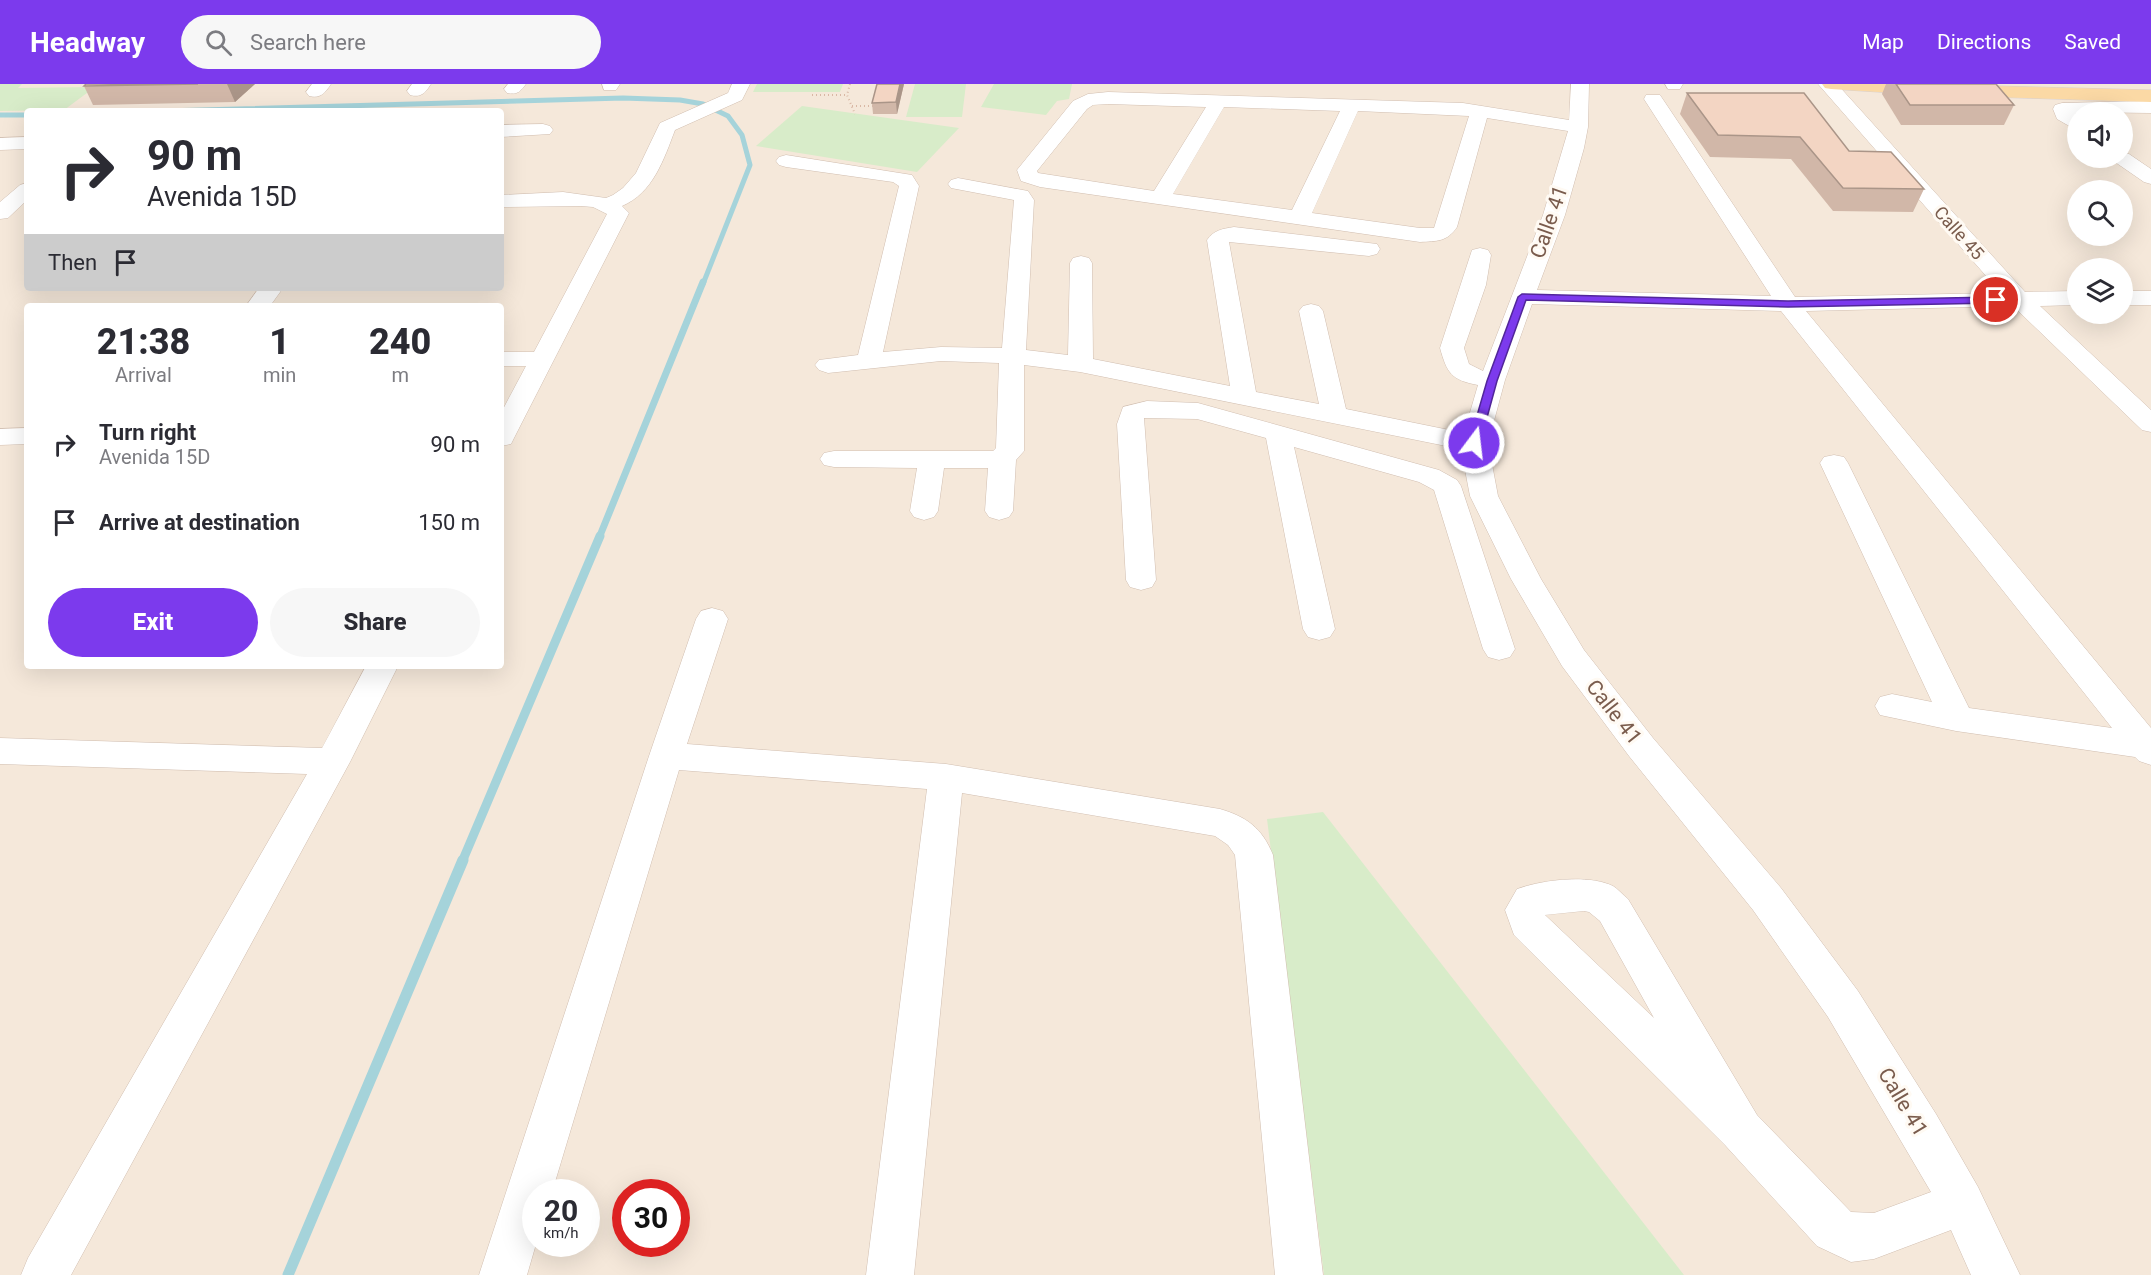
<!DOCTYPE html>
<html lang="en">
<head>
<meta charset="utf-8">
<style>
	body { margin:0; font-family:Roboto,sans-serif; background:#f7f7f7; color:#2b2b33; height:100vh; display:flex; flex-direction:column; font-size:22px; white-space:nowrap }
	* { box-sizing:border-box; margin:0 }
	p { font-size:20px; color:#7c7c81 }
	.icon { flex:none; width:33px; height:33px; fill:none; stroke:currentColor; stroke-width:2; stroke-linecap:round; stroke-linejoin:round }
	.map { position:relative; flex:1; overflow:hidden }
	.drawer { position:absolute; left:24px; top:219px; width:480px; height:366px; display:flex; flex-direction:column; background:#fff; border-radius:6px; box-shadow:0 6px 24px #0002 }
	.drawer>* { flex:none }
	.guide { position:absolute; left:24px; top:24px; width:480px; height:183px; border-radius:6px; box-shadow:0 6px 24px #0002; background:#fff; color:#2b2b33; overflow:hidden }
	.buttons { position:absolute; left:2067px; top:18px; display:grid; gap:12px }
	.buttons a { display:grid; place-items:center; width:66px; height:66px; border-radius:50%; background:#fff; box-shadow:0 6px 24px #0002; font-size:30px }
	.speed { position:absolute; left:522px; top:1095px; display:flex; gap:12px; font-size:30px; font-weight:700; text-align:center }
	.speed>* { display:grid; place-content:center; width:78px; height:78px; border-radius:50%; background:#fff; box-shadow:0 6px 24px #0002; line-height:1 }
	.speed small { font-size:15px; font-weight:400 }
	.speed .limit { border:9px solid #d22; background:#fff; color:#111 }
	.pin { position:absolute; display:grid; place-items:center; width:51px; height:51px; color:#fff; margin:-26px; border:3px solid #fff; border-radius:50%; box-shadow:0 2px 6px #0007 }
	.me { position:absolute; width:66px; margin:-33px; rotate:15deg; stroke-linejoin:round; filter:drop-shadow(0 0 4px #0008) }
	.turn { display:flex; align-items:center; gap:21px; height:126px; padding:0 24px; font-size:27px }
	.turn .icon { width:78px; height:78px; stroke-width:2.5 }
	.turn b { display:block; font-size:42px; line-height:51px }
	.then { display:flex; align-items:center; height:57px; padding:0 24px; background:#0003; gap:12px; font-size:22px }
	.eta { display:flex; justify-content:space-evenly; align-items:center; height:102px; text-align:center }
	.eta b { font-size:36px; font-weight:800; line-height:42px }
	.primary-button { display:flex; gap:12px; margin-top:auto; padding:12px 24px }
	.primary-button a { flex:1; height:69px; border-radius:36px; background:#7c3aed; color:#fff; font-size:24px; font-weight:800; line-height:69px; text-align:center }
	.primary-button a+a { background:#f7f7f7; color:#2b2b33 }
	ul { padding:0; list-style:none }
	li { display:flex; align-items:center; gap:18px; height:78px; padding:0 24px }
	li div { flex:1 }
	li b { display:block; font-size:22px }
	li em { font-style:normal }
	header { display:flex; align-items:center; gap:36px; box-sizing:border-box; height:84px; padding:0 30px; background:#7c3aed; color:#fff }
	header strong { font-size:28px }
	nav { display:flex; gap:33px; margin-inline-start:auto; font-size:21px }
	.search { width:420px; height:54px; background:#f7f7f7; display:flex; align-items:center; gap:15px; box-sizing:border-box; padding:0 21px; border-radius:33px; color:#7c7c81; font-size:22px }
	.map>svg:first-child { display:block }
</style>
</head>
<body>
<header>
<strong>Headway</strong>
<div class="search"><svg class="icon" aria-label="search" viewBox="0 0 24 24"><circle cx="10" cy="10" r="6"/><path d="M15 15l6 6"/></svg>Search here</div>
<nav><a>Map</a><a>Directions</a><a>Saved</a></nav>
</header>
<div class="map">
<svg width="2151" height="1191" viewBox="0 0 2151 1191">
	<rect width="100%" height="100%" fill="#fdf6ec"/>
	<!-- residential -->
	<path fill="#f5e8da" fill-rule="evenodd" d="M 0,0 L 2151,0 L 2151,1191 L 0,1191 ZM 27,27 L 501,27 L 501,204 L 27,204 ZM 2078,28 L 2122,28 L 2122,74 L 2078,74 ZM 2078,106 L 2122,106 L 2122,152 L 2078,152 ZM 2078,184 L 2122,184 L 2122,230 L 2078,230 ZM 27,222 L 501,222 L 501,582 L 27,582 ZM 536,1108 L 586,1108 L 586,1160 L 536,1160 ZM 626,1108 L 676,1108 L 676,1160 L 626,1160 Z"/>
	<!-- green -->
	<g fill="#d8ecc9">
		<polygon points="0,0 22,0 18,4 95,3 64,26 0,27"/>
		<polygon points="757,0 843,0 840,8 753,8"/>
		<polygon points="915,0 966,0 962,33 906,33"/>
		<polygon points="994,0 1072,0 1069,15 1057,17 1046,31 981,23"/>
		<polygon points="802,22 959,44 917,88 756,62"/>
		<polygon points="1323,728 1684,1191 1324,1191 1267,735"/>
	</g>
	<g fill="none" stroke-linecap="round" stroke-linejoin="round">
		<!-- stream-far3 -->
		<g stroke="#a5d3da" stroke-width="5">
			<polyline points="164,27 623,14 680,16 703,20 728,32 742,51 750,81 703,200"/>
			<polyline points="0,31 27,31"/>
		</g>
		<!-- stream-far2 -->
		<polyline stroke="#a5d3da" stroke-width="7" points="599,454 703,198"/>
		<!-- stream-far1 -->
		<polyline stroke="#a5d3da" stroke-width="9" points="462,778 600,452"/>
		<!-- stream -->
		<polyline stroke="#a5d3da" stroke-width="11" points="288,1191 463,776"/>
		<defs>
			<g id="minor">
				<path d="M 312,0 L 331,0 C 325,9 320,15 309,12 L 306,8 Z"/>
				<path d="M 412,0 L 431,0 C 425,9 421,14 410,11 L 407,7 Z"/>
				<path d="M 508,0 L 526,0 C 520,8 517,11 507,9 L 504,5 Z"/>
				<polygon points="602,0 620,0 616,6 604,6"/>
				<path d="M 732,0 L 750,0 L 742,16 L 675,46 C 664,75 653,109 622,122 L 629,129 L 514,354 L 511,360 L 501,362 L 501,329 L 526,282 L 501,282 L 501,268 L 534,268 L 607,130 L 593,123 L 581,122 L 501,123 L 501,111 L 563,108 L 606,114 L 613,111 L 623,104 L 636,89 L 660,39 L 728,9 Z"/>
				<path d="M 1571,0 L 1589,0 L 1588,43 L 1584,64 L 1565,131 L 1537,206 L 1771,212 L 1644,15 L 1646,11 L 1660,11 L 1795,213 L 2001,209 L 1818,0 L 1837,0 L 2025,208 L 2078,207 L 2078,221 L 2040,222 L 2151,326 L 2151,348 L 2142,346 L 2013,222 L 1806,227 L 2151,644 L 2151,681 L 2139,677 L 2135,673 L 1956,647 L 1880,631 L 1875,622 L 1880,613 L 1892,610 L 1932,618 L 1820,379 L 1824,373 L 1834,371 L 1844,373 L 1848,379 L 1969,624 L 2112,644 L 1781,227 L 1532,220 L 1505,296 L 1488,359 L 1498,412 L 1541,495 L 1584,566 L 1653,654 L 1781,804 L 1858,907 L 1936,1030 L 1978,1103 L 2020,1191 L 1971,1191 L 1951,1146 L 1874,1175 L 1851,1178 L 1817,1162 L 1725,1061 L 1514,851 L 1505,826 L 1517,805 C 1542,796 1588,790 1613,802 C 1618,805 1623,811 1628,815 L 1757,1031 L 1851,1128 L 1874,1129 L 1931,1108 L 1828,933 L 1753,826 L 1629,672 L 1562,582 L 1511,495 L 1470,412 L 1461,365 L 1080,288 L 1024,281 L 1024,367 L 1016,376 L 1013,427 L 1009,433 L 999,436 L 989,433 L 985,427 L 988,384 L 944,384 L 938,427 L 934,433 L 924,436 L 914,433 L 910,427 L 917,384 L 834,383 L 824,381 L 820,375 L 824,369 L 834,367 L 993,367 L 996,364 L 999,279 L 941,277 L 828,289 L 819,286 L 815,281 L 819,276 L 858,271 L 899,102 L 893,98 L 786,83 L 779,81 L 776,77 L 779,73 L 786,71 L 912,91 L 919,102 L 883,268 L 941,263 L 1002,264 L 1014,116 L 951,104 L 948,100 L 951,96 L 958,94 L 1028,107 L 1034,116 L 1026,266 L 1068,271 L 1070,179 L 1073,174 L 1081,172 L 1089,174 L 1092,179 L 1093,275 L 1230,302 L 1207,156 C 1214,146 1222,145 1234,143 L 1377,160 L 1380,165 L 1377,170 L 1369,172 L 1229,158 L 1256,308 L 1319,320 L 1299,227 L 1303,222 L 1311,220 L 1319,222 L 1323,227 L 1346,325 L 1464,349 L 1478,301 C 1451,296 1447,289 1440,264 L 1472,166 L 1480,164 L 1488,166 L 1491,171 L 1486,201 L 1464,264 L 1469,280 L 1483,287 L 1543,131 L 1568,47 L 1487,34 L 1457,143 C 1447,158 1437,157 1420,158 L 1040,103 L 1021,97 L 1017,86 L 1073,17 L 1088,10 L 1108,8 L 1463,19 L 1569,36 ZM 1108,20 L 1206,23 L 1154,107 L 1038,89 L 1037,87 L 1087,25 L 1093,21 ZM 1224,23 L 1340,27 L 1292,126 L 1173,110 ZM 1358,27 L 1469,32 L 1434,144 L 1420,144 L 1312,129 ZM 1584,827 L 1589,828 L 1600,837 L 1654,934 L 1545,831 Z"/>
				<polygon points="1665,0 1683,0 1680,5 1668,5"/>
				<polygon points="2151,17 2151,29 2078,28 2075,30 2078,32 2078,47 2057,35 2053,25 2055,21 2062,19"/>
				<polygon points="543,40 550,42 553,46 550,50 501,53 501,41"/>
				<polygon points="27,53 27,65 0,66 0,54"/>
				<polygon points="2122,68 2129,70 2151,85 2151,100 2144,98 2115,78 2112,74 2122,74"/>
				<polygon points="27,99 27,116 8,134 0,135 0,118 20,101"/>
				<polygon points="259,204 283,204 270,222 246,222"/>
				<rect x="2122" y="207" width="29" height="14"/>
				<polygon points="1147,317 1198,319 1439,386 1457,396 1461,402 1515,565 1510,573 1499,576 1488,573 1483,565 1434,406 1419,398 1294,363 1335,545 1330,553 1319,556 1308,553 1303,545 1266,354 1197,335 1144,334 1156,496 1152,503 1141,506 1130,503 1126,496 1117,340 1123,323"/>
				<polygon points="27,344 27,360 0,361 0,345"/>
				<path d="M 712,524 L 723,527 L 728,535 L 687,660 L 946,680 L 1220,725 C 1247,733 1262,744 1273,771 L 1323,1191 L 1275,1191 L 1235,771 L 1228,761 L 1215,752 L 962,709 L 914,1191 L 866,1191 L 927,705 L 679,686 L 552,1108 L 536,1108 L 536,1160 L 527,1191 L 479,1191 L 649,672 L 696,535 L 701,527 Z"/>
				<polygon points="366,582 398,582 350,678 71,1191 21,1191 28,1174 307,690 0,680 0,654 322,664"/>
			</g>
			<polygon id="major" points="1822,0 1917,0 2151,6 2151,18 1926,11 1831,5 1825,4"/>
		</defs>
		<!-- minor casing -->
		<use href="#minor" stroke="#d1beb0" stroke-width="1"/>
		<!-- major casing -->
		<use href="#major" stroke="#dad1cd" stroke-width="1"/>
		<!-- path -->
		<g stroke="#d9b8a5" stroke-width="2" stroke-dasharray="1 3" stroke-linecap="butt">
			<polyline points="850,0 847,11 855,30"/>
			<polyline points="812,11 847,11"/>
			<polyline points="852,22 875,22"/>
		</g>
		<!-- minor -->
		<use href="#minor" fill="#fff" fill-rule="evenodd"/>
		<!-- major -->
		<use href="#major" fill="#fbd9a5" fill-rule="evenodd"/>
	</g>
	<!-- wall -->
	<g fill="#d1b7a8">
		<polygon points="86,0 255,0 235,18 93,21 84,2"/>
		<polygon points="877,0 904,0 897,30 873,30 872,19"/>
		<polygon points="1886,0 1996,0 2014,21 2004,41 1901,41 1882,10"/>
		<polygon points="1687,9 1849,67 1924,105 1913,128 1833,127 1791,75 1710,73 1680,30"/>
	</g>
	<!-- shaded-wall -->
	<g fill="#aa9588">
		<polygon points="227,0 255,0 235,18"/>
		<polygon points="900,0 904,0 897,30 896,18"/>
	</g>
	<!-- building -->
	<g fill="#f3d5c3" stroke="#aa9588" stroke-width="1.5">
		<polygon points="86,0 198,0 84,2"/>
		<polygon points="877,0 900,0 896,18 872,19"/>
		<polygon points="1896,0 1996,0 2014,21 1910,21"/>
		<polygon points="1687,9 1804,9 1849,67 1891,68 1924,105 1843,104 1800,53 1718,51"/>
	</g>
	<!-- route -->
	<polygon fill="#7c3aed" stroke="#51269a" stroke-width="1.5" points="1522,210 1788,217 1996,213 2001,216 1996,219 1788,223 1526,216 1497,297 1480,359 1474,363 1471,362 1469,359 1487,297 1518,213"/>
	<g text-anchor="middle" stroke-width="6" stroke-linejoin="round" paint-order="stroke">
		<!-- far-street labels -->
		<g font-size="18" fill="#7a5c4d" stroke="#fffaf3">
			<text transform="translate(1959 149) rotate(48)" y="6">Calle 45</text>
		</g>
		<!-- street labels -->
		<g font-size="21" fill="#7a5c4d" stroke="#fffaf3">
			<text transform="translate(1549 138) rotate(-71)" y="7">Calle 41</text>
			<text transform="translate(1614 628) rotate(52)" y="7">Calle 41</text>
			<text transform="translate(1903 1018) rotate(59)" y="7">Calle 41</text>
		</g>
	</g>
</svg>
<div class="buttons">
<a><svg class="icon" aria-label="sound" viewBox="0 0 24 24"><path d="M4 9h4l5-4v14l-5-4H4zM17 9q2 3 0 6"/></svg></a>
<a><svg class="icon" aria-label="search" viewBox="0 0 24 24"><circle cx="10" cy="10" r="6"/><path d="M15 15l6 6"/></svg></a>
<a><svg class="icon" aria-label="layers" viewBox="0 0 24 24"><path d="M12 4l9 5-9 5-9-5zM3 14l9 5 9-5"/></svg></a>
</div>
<div class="speed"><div>20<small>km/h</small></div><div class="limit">30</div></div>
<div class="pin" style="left:1996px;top:216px;background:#d93025"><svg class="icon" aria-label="arrive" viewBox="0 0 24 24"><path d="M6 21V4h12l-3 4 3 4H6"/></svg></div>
<svg class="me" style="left:1474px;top:359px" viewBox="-20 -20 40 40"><circle r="17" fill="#7c3aed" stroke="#fff" stroke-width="3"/><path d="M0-11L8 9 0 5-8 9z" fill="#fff"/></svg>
<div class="guide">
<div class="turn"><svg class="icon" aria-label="right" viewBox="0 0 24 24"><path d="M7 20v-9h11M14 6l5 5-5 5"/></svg><div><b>90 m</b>Avenida 15D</div></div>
<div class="then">Then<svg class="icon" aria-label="arrive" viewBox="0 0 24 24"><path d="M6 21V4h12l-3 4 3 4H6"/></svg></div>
</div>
<section class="drawer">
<div class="eta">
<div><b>21:38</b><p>Arrival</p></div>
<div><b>1</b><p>min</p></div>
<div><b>240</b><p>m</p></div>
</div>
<ul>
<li><svg class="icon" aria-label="right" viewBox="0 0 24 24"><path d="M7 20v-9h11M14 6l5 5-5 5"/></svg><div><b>Turn right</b><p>Avenida 15D</p></div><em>90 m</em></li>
<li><svg class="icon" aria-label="arrive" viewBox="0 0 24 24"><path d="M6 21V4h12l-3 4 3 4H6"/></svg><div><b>Arrive at destination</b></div><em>150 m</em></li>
</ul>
<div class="primary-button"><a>Exit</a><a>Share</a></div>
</section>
</div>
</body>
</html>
